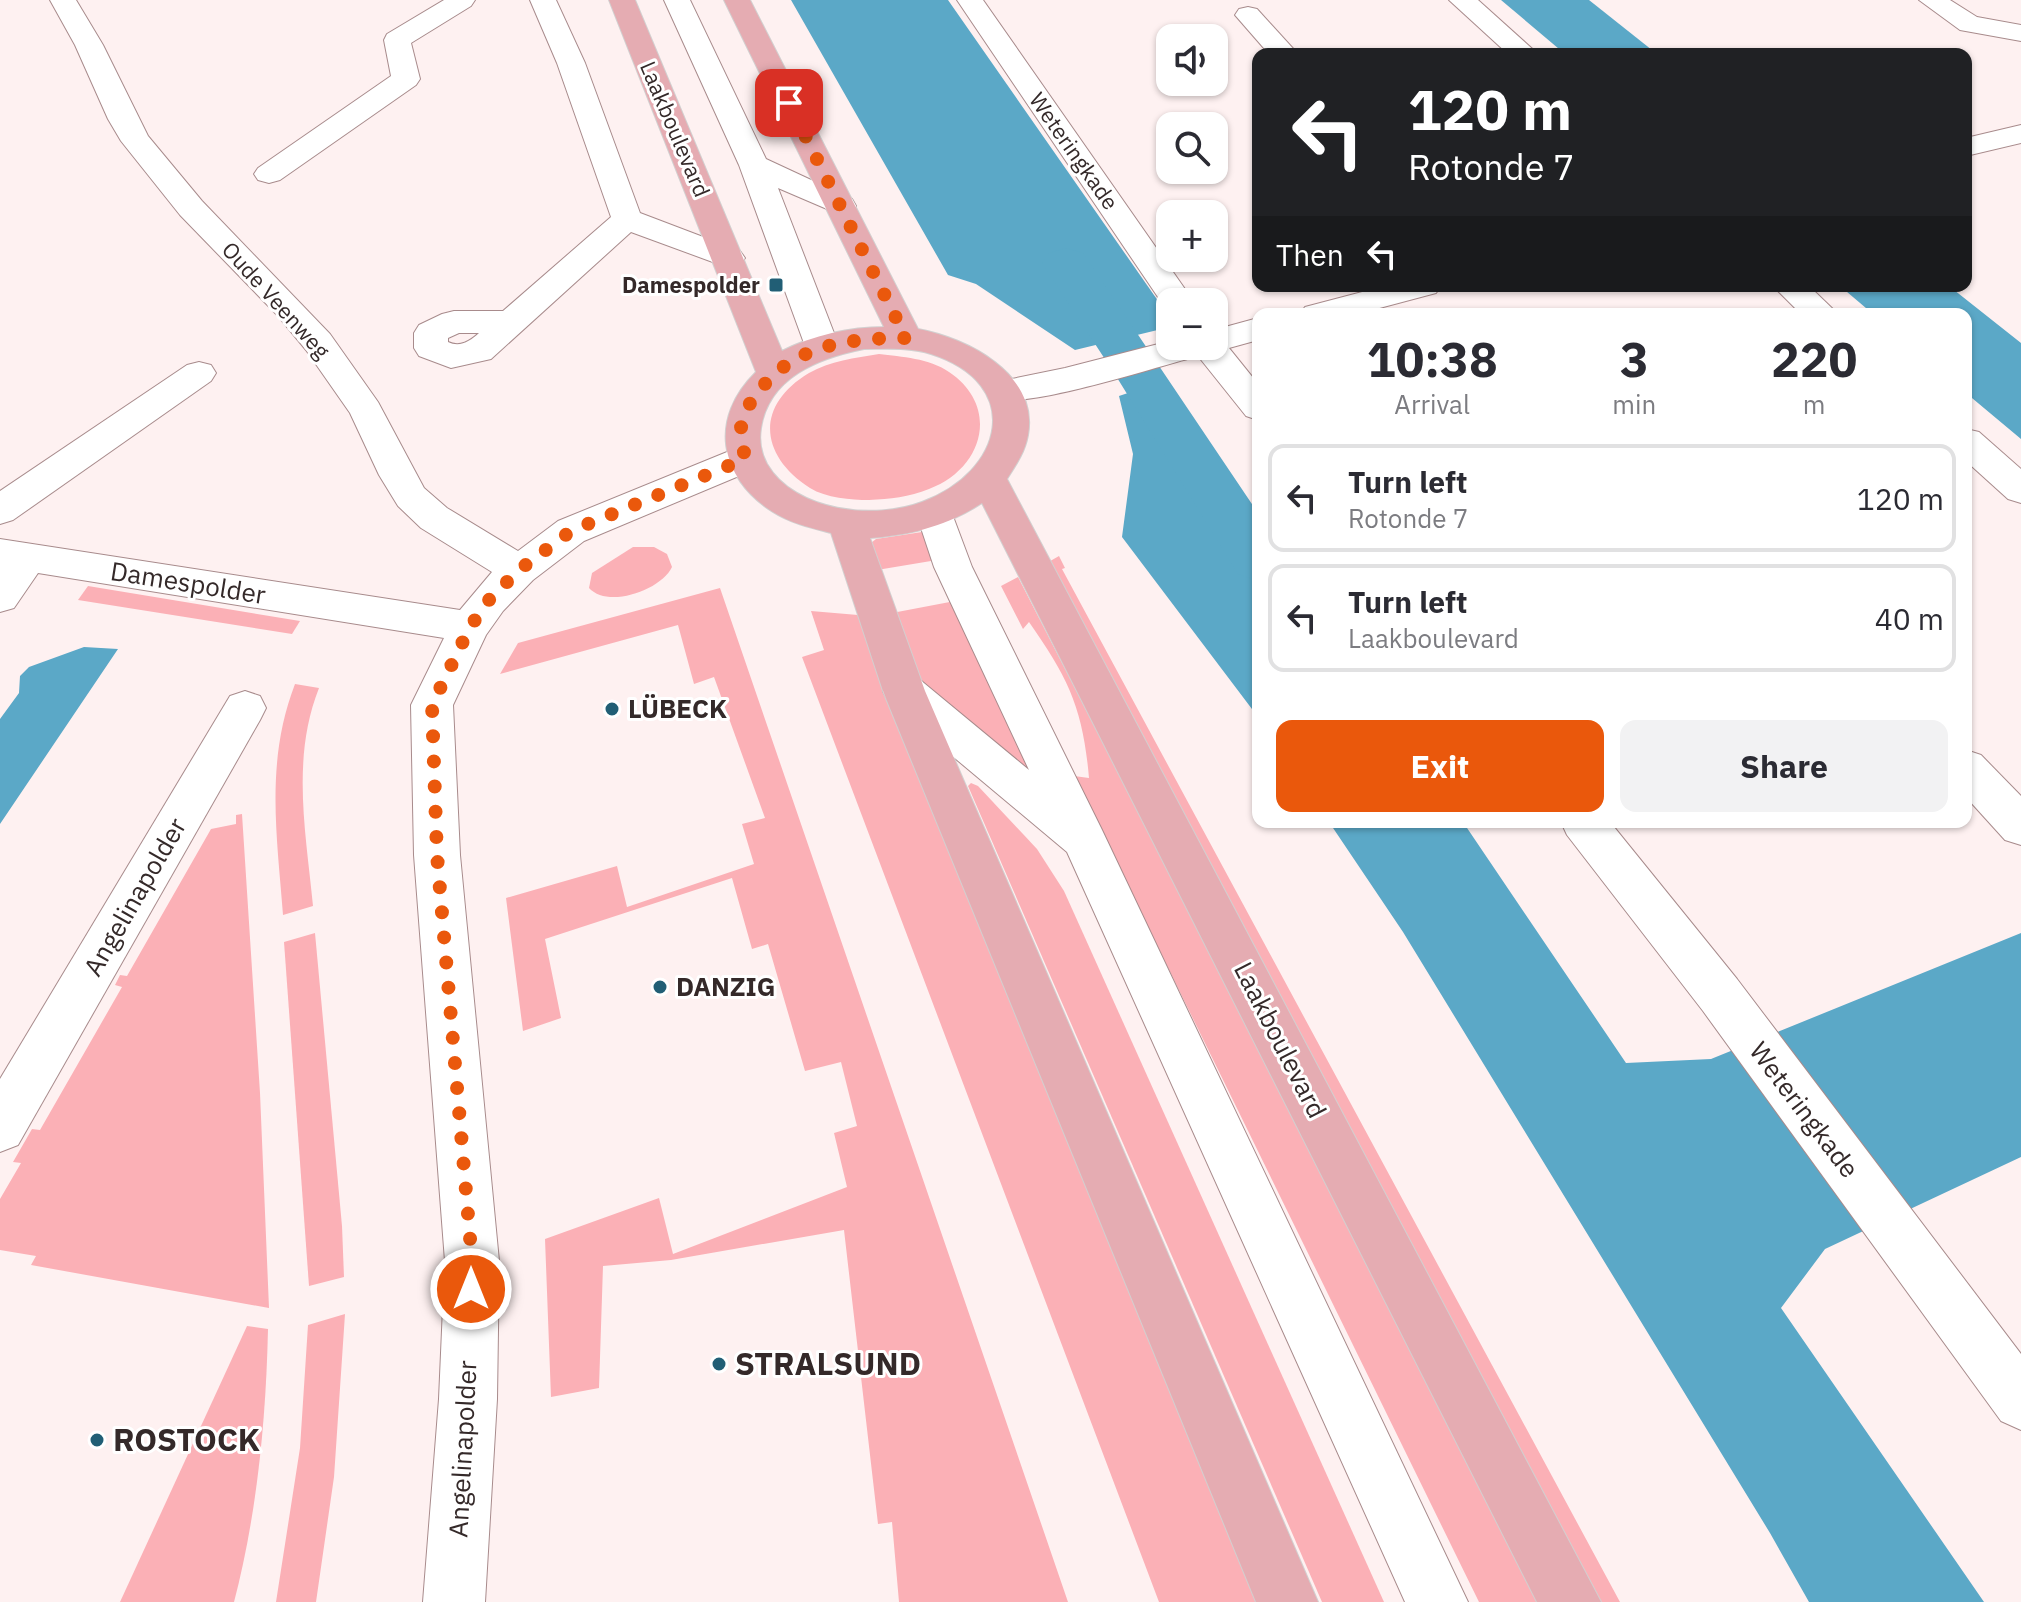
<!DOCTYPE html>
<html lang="en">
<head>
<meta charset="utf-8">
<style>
	body { margin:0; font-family:"IBM Plex Sans",sans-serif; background:#f2f2f3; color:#2b2b33; height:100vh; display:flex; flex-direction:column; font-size:30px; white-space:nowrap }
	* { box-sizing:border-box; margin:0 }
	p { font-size:26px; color:#7c7c81 }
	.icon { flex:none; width:44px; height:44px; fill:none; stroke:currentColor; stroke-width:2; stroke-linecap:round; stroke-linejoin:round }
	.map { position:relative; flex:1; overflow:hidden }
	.details { position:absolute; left:1252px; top:308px; width:720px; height:520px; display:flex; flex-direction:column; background:#fff; border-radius:16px; box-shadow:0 2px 6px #0004 }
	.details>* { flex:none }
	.hud { position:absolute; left:1252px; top:48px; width:720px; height:244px; border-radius:16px; box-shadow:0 2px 6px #0004; background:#202124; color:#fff; overflow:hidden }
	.tools { position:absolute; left:1156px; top:24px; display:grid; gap:16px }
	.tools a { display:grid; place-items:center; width:72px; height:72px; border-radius:16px; background:#fff; box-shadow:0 2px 6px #0004; font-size:40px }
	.pin { position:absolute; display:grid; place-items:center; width:68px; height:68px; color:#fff; margin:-34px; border-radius:16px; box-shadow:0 4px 12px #0006 }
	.me { position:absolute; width:88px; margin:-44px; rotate:0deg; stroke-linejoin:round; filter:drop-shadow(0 0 6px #0008) }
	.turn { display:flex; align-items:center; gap:28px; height:168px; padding:0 24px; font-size:36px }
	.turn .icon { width:104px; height:104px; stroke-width:2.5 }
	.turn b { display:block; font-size:56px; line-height:68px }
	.then { display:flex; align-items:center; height:76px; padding:0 24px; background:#0003; gap:16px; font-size:30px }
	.eta { display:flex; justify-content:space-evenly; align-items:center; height:136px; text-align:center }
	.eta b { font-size:48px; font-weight:700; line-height:56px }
	.button { display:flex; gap:16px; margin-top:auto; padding:16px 24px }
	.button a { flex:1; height:92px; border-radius:16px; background:#ea580c; color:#fff; font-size:32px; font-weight:700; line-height:92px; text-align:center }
	.button a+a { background:#f2f2f3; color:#2b2b33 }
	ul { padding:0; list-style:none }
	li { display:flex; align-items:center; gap:24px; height:108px; margin:0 16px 12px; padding:0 8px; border:4px solid #e1e1e2; border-radius:16px }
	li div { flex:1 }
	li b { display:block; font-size:30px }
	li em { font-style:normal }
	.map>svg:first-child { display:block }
</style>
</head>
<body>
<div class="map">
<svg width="2021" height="1602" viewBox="0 0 2021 1602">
	<rect width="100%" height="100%" fill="#fef1f1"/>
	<!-- green -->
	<g fill="#fbb0b6">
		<path d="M 879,354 C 902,357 929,358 949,372 C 1001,407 983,469 929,489 C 909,497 890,499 869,500 C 851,500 826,498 810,488 C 760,456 754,406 809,373 C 830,361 855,358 879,354 Z"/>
		<polygon points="922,532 937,560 877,570 871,543 876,539"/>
		<path d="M 633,547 L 654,547 L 667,554 L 672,567 C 661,590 608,609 589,588 L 592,573 Z"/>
		<polygon points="1059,556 1065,568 1062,569 1620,1602 1601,1602 1045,564"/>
		<path d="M 1018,577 L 1543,1602 L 1479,1602 L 1074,776 L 1089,778 C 1083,709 1069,679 1029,622 L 1023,629 L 1001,586 Z"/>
		<polygon points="88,586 300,621 292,634 78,600"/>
		<polygon points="720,588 1068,1602 899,1602 892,1522 878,1524 844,1230 671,1260 603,1266 599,1388 551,1397 545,1239 659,1198 673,1254 847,1187 834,1133 857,1126 841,1062 805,1071 768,944 752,949 732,878 545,939 561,1018 523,1031 506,898 617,866 627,907 754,864 742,824 765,818 714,677 694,684 678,625 500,674 518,643"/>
		<polygon points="955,601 1037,777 922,683 892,613"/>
		<polygon points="811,611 858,615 1270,1602 1159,1602 802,657 824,650"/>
		<path d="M 295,684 L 319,688 C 291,759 306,833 313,906 L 283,915 C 277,835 265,762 295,684 Z"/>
		<polygon points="971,783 978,786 1037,849 1064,891 1384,1602 1322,1602 968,786"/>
		<polygon points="242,814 260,1093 269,1308 31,1265 36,1256 0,1250 0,1199 21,1163 13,1162 32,1129 40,1130 122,987 115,985 120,975 127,976 211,829 236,824 236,815"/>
		<polygon points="315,933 342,1226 344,1277 309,1286 284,942"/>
		<polygon points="345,1314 334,1477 316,1602 276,1602 300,1448 308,1325"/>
		<path d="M 247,1326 L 268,1329 C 266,1420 257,1514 234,1602 L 120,1602 Z"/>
	</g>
	<!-- water -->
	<g fill="#5ba8c7">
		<polygon points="791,0 948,0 1170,318 1170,327 1075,350 976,284 948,275"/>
		<polygon points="1501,0 1589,0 1657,54 1565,54"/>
		<polygon points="1840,286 1949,286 2021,343 2021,439 1966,393 1966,314 1873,314"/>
		<polygon points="1167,380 1258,516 1258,717 1122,537 1133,454 1119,396"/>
		<polygon points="84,647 118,649 0,824 0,719 19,693 20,676 29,667"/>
		<polygon points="1329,822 1463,822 1626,1063 1711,1059 2021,933 2021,1157 1825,1249 1781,1308 1984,1602 1809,1602 1770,1533 1403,932"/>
	</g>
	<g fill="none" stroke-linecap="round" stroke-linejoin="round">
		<!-- canal -->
		<polygon fill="#5ba8c7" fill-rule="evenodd" points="1066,248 1083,253 1258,513 1258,581 1238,574 1116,376 1042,263 1049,253"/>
		<defs>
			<g id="minor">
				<polygon points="50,0 76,0 103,45 148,136 202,201 330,334 378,402 424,488 447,508 518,551 558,521 732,450 745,446 758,450 763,459 758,468 584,541 533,580 503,611 486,635 453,705 460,855 499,1261 497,1399 485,1602 423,1602 439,1399 445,1261 414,855 411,705 444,638 38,573 14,608 0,612 0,539 460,610 492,572 421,528 398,506 379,475 350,413 306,350 278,316 180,215 121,141 108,119 75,45"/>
				<polygon points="444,0 475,0 471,6 411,43 420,79 416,85 280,180 269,183 258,180 254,174 258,168 391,76 384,40 387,34"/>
				<path d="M 530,0 L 556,0 L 585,63 L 640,213 L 740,251 L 745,258 L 740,265 L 729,268 L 631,232 L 491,359 L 451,368 L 419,356 L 414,348 L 414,333 L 419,325 L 442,314 L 454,311 L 503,311 L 611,217 L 557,63 ZM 459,333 L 479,333 C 470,341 460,348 448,342 L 448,338 Z"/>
				<polygon points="664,0 690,0 766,159 852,199 856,206 852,213 841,215 778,188 839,346 834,354 822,357 810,354 805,346 739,165"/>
				<polygon points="957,0 983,0 1194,302 1170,302 1170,310 1166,309"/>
				<polygon points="1449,0 1478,0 1538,54 1508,54"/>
				<polygon points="1919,0 1950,0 1977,17 2021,25 2021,41 1960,30"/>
				<polygon points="1248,7 1257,9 1298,54 1269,54 1235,15 1239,9"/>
				<polygon points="2021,125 2021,143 1966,156 1966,138"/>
				<polygon points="1385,286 1441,286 1436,293 1357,314 1300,314 1305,307"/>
				<polygon points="1773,286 1809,286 1838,314 1801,314"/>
				<path d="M 1258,318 L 1258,340 L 1229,348 L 1258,384 L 1258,420 L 1246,416 L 1198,356 C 1156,367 1028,409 992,399 L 987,391 L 992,383 L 1065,368 L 1170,341 L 1170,346 L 1214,346 L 1214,330 Z"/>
				<polygon points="199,362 211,365 216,373 211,381 13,520 0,524 0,491 187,365"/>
				<polygon points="1966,429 1979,432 2021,469 2021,503 2008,499 1966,461"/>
				<polygon points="935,499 948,503 972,567 1102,830 1468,1602 1405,1602 1067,852 889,703 883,691 889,679 904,674 919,679 1029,770 934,567 916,513 922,503"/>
				<polygon points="245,691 260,696 266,708 260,720 18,1145 0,1152 0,1079 230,696"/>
				<polygon points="1966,750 1981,755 2021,796 2021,845 2005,840 1966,797"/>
				<polygon points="1561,822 1610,822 1737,979 2021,1354 2021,1430 2001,1421 1703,1011 1567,835"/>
			</g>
			<path id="major" d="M 609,0 L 635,0 L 782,351 C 813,335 850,327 884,327 L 724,0 L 750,0 L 918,329 C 967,338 1039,374 1028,435 C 1025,452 1016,465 1007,479 L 1601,1602 L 1537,1602 L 982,503 C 947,526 911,535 870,538 L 925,691 L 1318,1602 L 1256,1602 L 883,691 L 831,533 C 811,528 790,523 773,512 C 718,477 709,418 756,372 ZM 864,349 C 886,349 910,347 931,354 C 1025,384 1004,472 922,502 C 875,520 795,512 767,464 C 761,453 759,440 761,428 C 769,377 819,358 864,349 Z"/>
		</defs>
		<!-- minor casing -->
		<use href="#minor" stroke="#a88b8c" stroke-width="2"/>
		<!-- major casing -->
		<use href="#major" stroke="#d2d0d0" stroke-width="2"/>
		<!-- minor -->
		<use href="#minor" fill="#fff" fill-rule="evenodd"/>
		<!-- major -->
		<use href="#major" fill="#e5acb2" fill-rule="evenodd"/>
	</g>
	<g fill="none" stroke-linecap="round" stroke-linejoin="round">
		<!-- route -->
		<path stroke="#ea580c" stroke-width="14" stroke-dasharray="0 25.2" d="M 471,1289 L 472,1261 L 437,855 L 432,705 L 470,627 L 489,600 L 519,570 L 571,531 L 745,459 C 744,450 740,437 741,428 C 743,412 753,397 764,385 C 800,343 855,338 906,338 L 789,103"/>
	</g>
	<!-- markers -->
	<g fill="#215e75" stroke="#fff" stroke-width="3">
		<rect x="768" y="277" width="16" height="16" rx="4"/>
		<circle cx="612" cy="709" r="8"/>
		<circle cx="660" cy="987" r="8"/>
		<circle cx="719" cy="1364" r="8"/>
		<circle cx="97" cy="1440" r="8"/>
	</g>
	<g text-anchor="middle" stroke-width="6" stroke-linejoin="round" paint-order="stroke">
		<!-- far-street labels -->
		<g font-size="22" fill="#342929" stroke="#fff">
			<text transform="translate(675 129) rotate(67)" y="8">Laakboulevard</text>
			<text transform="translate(1074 151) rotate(55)" y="8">Weteringkade</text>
			<text transform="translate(276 300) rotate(48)" y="8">Oude Veenweg</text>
		</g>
		<!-- far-poi labels -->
		<g font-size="22" font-weight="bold" fill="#342929" stroke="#fff" text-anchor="end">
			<text x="760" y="293">Damespolder</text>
		</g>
		<!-- street labels -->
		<g font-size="26" fill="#342929" stroke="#fff">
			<text transform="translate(188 583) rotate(9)" y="9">Damespolder</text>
			<text transform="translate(135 897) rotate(-60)" y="9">Angelinapolder</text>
			<text transform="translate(1280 1040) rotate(63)" y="9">Laakboulevard</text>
			<text transform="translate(1804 1110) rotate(53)" y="9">Weteringkade</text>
			<text transform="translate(463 1449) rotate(-87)" y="9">Angelinapolder</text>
		</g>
		<!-- poi labels -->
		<g font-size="26" font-weight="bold" fill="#342929" stroke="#fff" text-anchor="start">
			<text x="628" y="718">LÜBECK</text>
			<text x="676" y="996">DANZIG</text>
		</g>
		<!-- near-poi labels -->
		<g font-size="32" font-weight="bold" fill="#342929" stroke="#fff" text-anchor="start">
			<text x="735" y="1375">STRALSUND</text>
			<text x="113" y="1451">ROSTOCK</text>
		</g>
	</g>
</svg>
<div class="tools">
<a><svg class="icon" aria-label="sound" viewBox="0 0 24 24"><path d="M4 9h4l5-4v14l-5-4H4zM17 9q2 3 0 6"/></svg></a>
<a><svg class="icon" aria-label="search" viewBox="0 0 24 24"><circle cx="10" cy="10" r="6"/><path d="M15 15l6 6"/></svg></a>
<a>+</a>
<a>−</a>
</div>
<div class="pin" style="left:789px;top:103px;background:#d93025"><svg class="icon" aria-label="arrive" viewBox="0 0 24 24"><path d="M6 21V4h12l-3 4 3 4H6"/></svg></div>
<svg class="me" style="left:471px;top:1289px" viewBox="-20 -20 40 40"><circle r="17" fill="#ea580c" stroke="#fff" stroke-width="3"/><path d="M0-11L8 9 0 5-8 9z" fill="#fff"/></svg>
<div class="hud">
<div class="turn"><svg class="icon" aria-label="left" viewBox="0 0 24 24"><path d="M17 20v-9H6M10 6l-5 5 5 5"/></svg><div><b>120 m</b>Rotonde 7</div></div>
<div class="then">Then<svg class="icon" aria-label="left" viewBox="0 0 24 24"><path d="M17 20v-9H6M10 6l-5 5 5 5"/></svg></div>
</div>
<section class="details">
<div class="eta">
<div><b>10:38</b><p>Arrival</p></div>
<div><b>3</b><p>min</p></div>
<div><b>220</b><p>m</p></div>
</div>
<ul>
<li><svg class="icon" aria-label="left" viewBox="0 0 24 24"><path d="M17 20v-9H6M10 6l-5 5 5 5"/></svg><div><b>Turn left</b><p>Rotonde 7</p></div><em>120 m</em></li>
<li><svg class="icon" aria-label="left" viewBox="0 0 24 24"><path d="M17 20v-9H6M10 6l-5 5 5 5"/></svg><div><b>Turn left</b><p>Laakboulevard</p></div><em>40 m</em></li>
</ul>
<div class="button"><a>Exit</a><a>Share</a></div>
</section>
</div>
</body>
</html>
